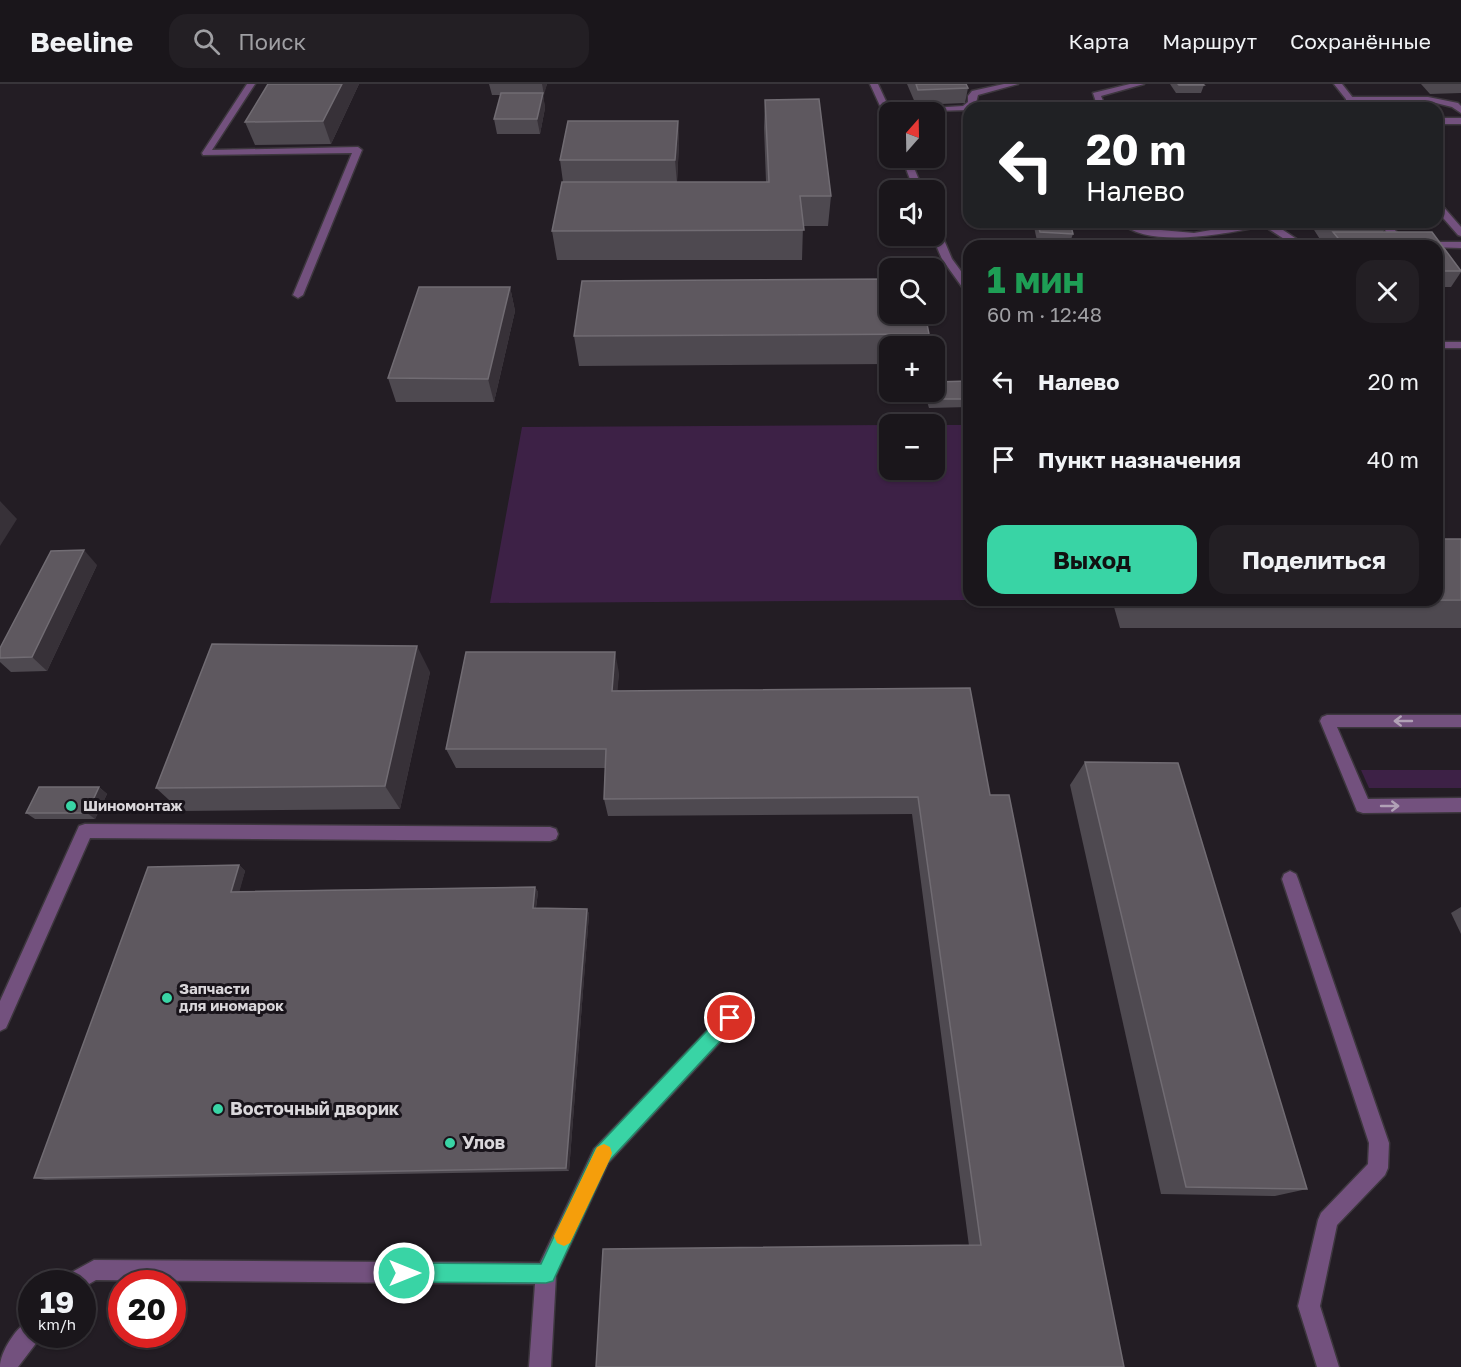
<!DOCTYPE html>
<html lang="ru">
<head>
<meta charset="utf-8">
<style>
	body { margin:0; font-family:"Golos Text",sans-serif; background:#231f24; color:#f1f3f6; height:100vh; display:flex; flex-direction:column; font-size:22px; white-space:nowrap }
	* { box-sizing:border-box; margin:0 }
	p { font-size:20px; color:#9f9fa3 }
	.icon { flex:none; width:33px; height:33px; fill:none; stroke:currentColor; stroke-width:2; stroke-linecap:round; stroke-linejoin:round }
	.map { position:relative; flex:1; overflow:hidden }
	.side { position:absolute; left:963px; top:156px; width:480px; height:366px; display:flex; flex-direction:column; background:#1a161b; border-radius:18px; box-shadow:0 2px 4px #0004,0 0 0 2px #38353a }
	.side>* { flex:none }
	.top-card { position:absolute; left:963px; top:18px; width:480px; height:126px; border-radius:18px; box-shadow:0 2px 4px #0004,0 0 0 2px #38353a; background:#202124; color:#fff; overflow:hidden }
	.needle { width:39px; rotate:20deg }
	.controls { position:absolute; left:879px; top:18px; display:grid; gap:12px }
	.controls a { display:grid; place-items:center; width:66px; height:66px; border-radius:12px; background:#1a161b; box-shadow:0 2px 4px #0004,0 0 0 2px #38353a; font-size:30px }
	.speed { position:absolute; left:18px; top:1186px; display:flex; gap:12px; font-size:30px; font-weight:700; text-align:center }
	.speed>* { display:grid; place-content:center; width:78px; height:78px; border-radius:50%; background:#1a161b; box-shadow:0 2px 4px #0004,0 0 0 2px #38353a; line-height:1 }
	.speed small { font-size:15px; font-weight:400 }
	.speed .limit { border:9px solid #d22; background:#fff; color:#111 }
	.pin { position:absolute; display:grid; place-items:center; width:51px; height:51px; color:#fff; margin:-26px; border:3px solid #fff; border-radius:50%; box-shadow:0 2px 6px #0007 }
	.me { position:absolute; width:66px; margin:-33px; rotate:90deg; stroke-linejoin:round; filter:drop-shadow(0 0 4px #0008) }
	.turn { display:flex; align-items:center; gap:21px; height:126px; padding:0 24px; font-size:27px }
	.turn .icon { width:78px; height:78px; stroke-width:2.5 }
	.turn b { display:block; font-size:42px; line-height:51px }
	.round { display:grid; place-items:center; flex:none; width:63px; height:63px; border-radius:18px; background:#231f24 }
	.head { display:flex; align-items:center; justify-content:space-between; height:102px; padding:0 24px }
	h1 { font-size:36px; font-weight:700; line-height:45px; color:#1e9e55 }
	.button { display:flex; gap:12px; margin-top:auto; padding:12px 24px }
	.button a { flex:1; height:69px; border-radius:18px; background:#39d4a5; color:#111; font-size:24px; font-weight:700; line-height:69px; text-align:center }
	.button a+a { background:#231f24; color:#f1f3f6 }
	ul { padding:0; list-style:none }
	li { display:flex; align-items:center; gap:18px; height:78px; padding:0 24px }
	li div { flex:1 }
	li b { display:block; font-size:22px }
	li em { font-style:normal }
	header { display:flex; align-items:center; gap:36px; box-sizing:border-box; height:84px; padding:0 30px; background:#1a161b; border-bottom:2px solid #38353a }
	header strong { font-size:28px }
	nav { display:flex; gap:33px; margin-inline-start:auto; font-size:21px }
	.search { width:420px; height:54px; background:#231f24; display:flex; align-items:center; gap:15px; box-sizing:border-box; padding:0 21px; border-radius:18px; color:#9f9fa3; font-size:22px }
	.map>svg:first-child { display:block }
</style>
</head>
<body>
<header>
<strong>Beeline</strong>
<div class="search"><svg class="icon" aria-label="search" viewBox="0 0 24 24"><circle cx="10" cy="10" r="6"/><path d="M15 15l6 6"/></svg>Поиск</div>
<nav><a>Карта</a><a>Маршрут</a><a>Сохранённые</a></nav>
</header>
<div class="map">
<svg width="1461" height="1283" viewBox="0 0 1461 1283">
	<rect width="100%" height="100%" fill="#231d24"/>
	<!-- green -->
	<g fill="#3d2146">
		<polygon points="889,341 890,386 934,386 935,341 969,341 969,516 490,519 522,343"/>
		<polygon points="1361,686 1461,686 1461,704 1369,704"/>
	</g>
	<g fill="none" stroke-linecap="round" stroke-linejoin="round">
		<defs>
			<g id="service">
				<polygon points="247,0 255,0 212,66 358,63 362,66 303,211 298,214 293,211 352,69 203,71 202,69"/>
				<polygon points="870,0 878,0 891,28 890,37 886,35"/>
				<polygon points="1004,0 1018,0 978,11 976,19 968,26 896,28 900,26 963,22 968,18 968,12 972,7"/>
				<polygon points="1130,0 1144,0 1101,12 1106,24 1098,24 1093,9"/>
				<polygon points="1349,13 1428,13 1458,19 1461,22 1461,29 1452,23 1428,17 1346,17 1346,13"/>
				<rect x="1437" y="34" width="24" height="6"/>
				<polygon points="902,74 910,74 923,106 914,106"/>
				<path d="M 1119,138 L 1131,138 L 1161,146 L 1194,149 L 1256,138 L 1271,138 L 1307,162 L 1295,162 L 1264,142 C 1227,149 1150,166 1119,138 Z"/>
				<polygon points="1379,138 1389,138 1404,158 1461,158 1461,164 1397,162"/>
				<polygon points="934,141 939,144 952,175 969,198 969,208 965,207 942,175 932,152 934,152"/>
				<rect x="1437" y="258" width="24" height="6"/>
				<polygon points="1327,631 1461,631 1461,643 1337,643 1368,715 1461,714 1461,728 1363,729 1357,727 1320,637 1322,633"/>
				<polygon points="85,740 550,743 556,745 558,750 556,755 550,757 90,754 6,944 0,947 0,917 79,742"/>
				<polygon points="1290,787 1296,790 1298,795 1389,1059 1388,1084 1385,1091 1337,1141 1320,1222 1339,1283 1317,1283 1298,1222 1318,1136 1321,1129 1368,1080 1369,1059 1282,795 1284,790"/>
				<polygon points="731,925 737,928 740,934 737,940 608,1079 556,1191 551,1283 529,1283 535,1200 96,1196 82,1204 82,1200 59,1200 63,1193 94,1176 540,1179 594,1065 725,928"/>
				<path d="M 32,1235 L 32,1251 L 41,1251 L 40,1254 L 18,1283 L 0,1283 C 0,1268 17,1241 32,1235 Z"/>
			</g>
			<g id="minor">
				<polygon points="1334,0 1342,0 1361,24 1353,24"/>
				<polygon points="1437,118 1440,119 1461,143 1461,152 1458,151 1437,127"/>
			</g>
		</defs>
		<!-- service casing -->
		<use href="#service" stroke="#3d373e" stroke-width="3"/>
		<!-- minor casing -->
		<use href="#minor" stroke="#3d373e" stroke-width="3"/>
		<!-- service -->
		<use href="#service" fill="#73517e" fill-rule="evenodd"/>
		<!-- minor -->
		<use href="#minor" fill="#73517e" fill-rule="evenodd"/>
	</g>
	<!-- wall -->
	<g fill="#4e4950">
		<polygon points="268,0 359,0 331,60 255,61 245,38"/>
		<polygon points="489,0 547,0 543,11 545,24 540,50 497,50 494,35 501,11 492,11"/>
		<polygon points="907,0 966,0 968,4 965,19 916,21"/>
		<polygon points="1170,0 1203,0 1204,1 1201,9 1176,9"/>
		<polygon points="1421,0 1461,0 1461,9 1430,10"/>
		<polygon points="765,16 831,112 828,142 803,142 802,176 557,176 552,147 563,98 560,76 678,37 679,59 677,98 766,98 764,44"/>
		<polygon points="1033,138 1070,138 1073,150 1070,158 1037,157"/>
		<polygon points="1309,138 1389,138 1383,148 1432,148 1461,186 1461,188 1451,203 1437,203 1437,162 1325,162 1326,161 1323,160"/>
		<polygon points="510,203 515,227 494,318 396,318 388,294"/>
		<polygon points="929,250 927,262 890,262 890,280 579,282 574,252"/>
		<polygon points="969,297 969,323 929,324 924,308 934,308"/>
		<polygon points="1461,455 1461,544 1120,544 1112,516 1437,516"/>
		<polygon points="97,481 47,587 11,588 0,578 0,564"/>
		<polygon points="430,588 400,725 181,727 156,704"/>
		<polygon points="619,589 617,606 990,711 1124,1283 969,1162 912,730 608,732 604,715 605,684 456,684 446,665"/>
		<polygon points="1085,678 1307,1105 1275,1112 1161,1110 1070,701"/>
		<polygon points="99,703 107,710 95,735 35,735 26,729"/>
		<polygon points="239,781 245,787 239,807 535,803 538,808 536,824 587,825 589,830 569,1087 45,1096 34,1094"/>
		<polygon points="1461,823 1461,850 1451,829"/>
	</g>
	<!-- shaded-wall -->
	<g fill="#373138">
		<polygon points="342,0 359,0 331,60 323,37"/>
		<polygon points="542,0 547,0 544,11"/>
		<polygon points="543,9 545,24 540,50 537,35"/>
		<polygon points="678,37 679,59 677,99 675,76"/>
		<polygon points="510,203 515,227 494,318 488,295"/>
		<polygon points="0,417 17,435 0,462"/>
		<polygon points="84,466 97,481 47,587 32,573"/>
		<polygon points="417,562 430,588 400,725 385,702"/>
		<polygon points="615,568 619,589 616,627 612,607"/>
		<polygon points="99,703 107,710 95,735 87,729"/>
		<polygon points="239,781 245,787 238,813 231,808"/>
		<polygon points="535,803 538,808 535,830 533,824"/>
		<polygon points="587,825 589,830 569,1087 566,1084"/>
	</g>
	<!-- building -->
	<g fill="#5e585f" stroke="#716c73" stroke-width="1.5">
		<polygon points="268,0 342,0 323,37 245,38"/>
		<polygon points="916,0 966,0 968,4 918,6"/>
		<polygon points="1178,0 1203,0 1204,1 1179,1"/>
		<polygon points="501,9 543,9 537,35 494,35"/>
		<polygon points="819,15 831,112 800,112 804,146 552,147 562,98 769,98 765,16"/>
		<polygon points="568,37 678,37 675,76 560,76"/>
		<polygon points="1037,138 1070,138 1073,150 1040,148"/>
		<polygon points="1333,148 1432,148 1461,187 1437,187 1437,162 1348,162 1342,159"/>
		<polygon points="890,195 890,230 925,230 929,250 574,252 582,197"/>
		<polygon points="419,203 510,203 488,295 388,294"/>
		<polygon points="969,297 969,315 930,315 928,308 934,308 934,298"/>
		<polygon points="1437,455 1461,455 1461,516 1136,517 1136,516 1437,516"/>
		<polygon points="84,466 32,573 0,574 0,564 51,467"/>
		<polygon points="212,560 417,562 385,702 156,704"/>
		<polygon points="466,568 615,568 612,607 970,604 990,711 1009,711 1124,1283 596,1283 603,1165 981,1161 918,713 604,715 606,665 446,665"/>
		<polygon points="1085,678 1178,679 1307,1105 1186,1103"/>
		<polygon points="39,703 99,703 87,729 26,729"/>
		<polygon points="239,781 231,808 535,803 533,824 587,825 566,1084 34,1094 148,783"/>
	</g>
	<!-- one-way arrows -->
	<defs><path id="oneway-shaft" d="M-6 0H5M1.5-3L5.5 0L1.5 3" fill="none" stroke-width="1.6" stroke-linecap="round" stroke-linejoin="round" transform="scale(1.5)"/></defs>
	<g stroke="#b1a1b6">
		<use href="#oneway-shaft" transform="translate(1403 637) rotate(-180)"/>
		<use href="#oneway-shaft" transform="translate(1390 722)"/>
	</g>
	<!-- route -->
	<polygon fill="#39d4a5" stroke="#258a6b" stroke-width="1.5" points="730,926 736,928 739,934 736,940 608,1078 553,1197 546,1199 404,1198 397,1195 394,1189 397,1182 404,1179 541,1180 595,1065 725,928"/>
	<!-- slow -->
	<polygon fill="#f59e0b" points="604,1060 610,1063 612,1069 610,1075 570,1159 564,1162 557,1159 554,1152 557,1146 597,1063"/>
	<!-- markers -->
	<g fill="#39d4a5" stroke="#19141b" stroke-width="2">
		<circle cx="71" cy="722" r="6"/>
		<circle cx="167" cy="914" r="6"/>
		<circle cx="218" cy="1025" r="6"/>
		<circle cx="450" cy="1059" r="6"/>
	</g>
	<g text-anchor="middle" stroke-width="6" stroke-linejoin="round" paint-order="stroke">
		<!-- poi labels -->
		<g font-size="15" font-weight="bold" fill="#dad7db" stroke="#19141b" text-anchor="start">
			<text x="83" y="727">Шиномонтаж</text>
			<text x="179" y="910">Запчасти<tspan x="179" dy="17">для иномарок</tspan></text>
		</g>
		<!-- near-poi labels -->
		<g font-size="18" font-weight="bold" fill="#dad7db" stroke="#19141b" text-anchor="start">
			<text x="230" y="1031">Восточный дворик</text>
			<text x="462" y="1065">Улов</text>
		</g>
	</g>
</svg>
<div class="controls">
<a><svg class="needle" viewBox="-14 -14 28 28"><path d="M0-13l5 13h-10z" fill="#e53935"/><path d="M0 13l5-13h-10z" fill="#9f9fa3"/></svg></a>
<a><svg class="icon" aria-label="sound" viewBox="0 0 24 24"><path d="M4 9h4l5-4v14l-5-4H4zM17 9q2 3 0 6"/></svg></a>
<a><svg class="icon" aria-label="search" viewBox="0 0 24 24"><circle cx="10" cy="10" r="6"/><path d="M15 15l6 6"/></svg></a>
<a>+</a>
<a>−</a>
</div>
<div class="speed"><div>19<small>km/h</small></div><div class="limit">20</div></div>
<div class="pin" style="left:730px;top:934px;background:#d93025"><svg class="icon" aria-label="arrive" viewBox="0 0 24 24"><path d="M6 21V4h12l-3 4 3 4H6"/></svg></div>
<svg class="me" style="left:404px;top:1189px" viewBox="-20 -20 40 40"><circle r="17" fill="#39d4a5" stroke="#fff" stroke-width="3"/><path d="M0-11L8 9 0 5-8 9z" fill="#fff"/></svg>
<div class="top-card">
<div class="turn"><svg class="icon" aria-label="left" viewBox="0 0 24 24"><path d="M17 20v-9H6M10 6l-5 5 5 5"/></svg><div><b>20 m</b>Налево</div></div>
</div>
<section class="side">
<div class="head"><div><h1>1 мин</h1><p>60 m · 12:48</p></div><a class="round"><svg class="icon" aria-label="close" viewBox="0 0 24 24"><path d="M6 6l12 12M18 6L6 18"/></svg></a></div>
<ul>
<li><svg class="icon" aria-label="left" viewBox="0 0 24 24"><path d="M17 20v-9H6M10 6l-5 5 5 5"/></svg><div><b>Налево</b></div><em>20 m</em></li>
<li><svg class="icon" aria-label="arrive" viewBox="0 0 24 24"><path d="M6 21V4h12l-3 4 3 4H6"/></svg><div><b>Пункт назначения</b></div><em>40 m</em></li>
</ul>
<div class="button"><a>Выход</a><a>Поделиться</a></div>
</section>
</div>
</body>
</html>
